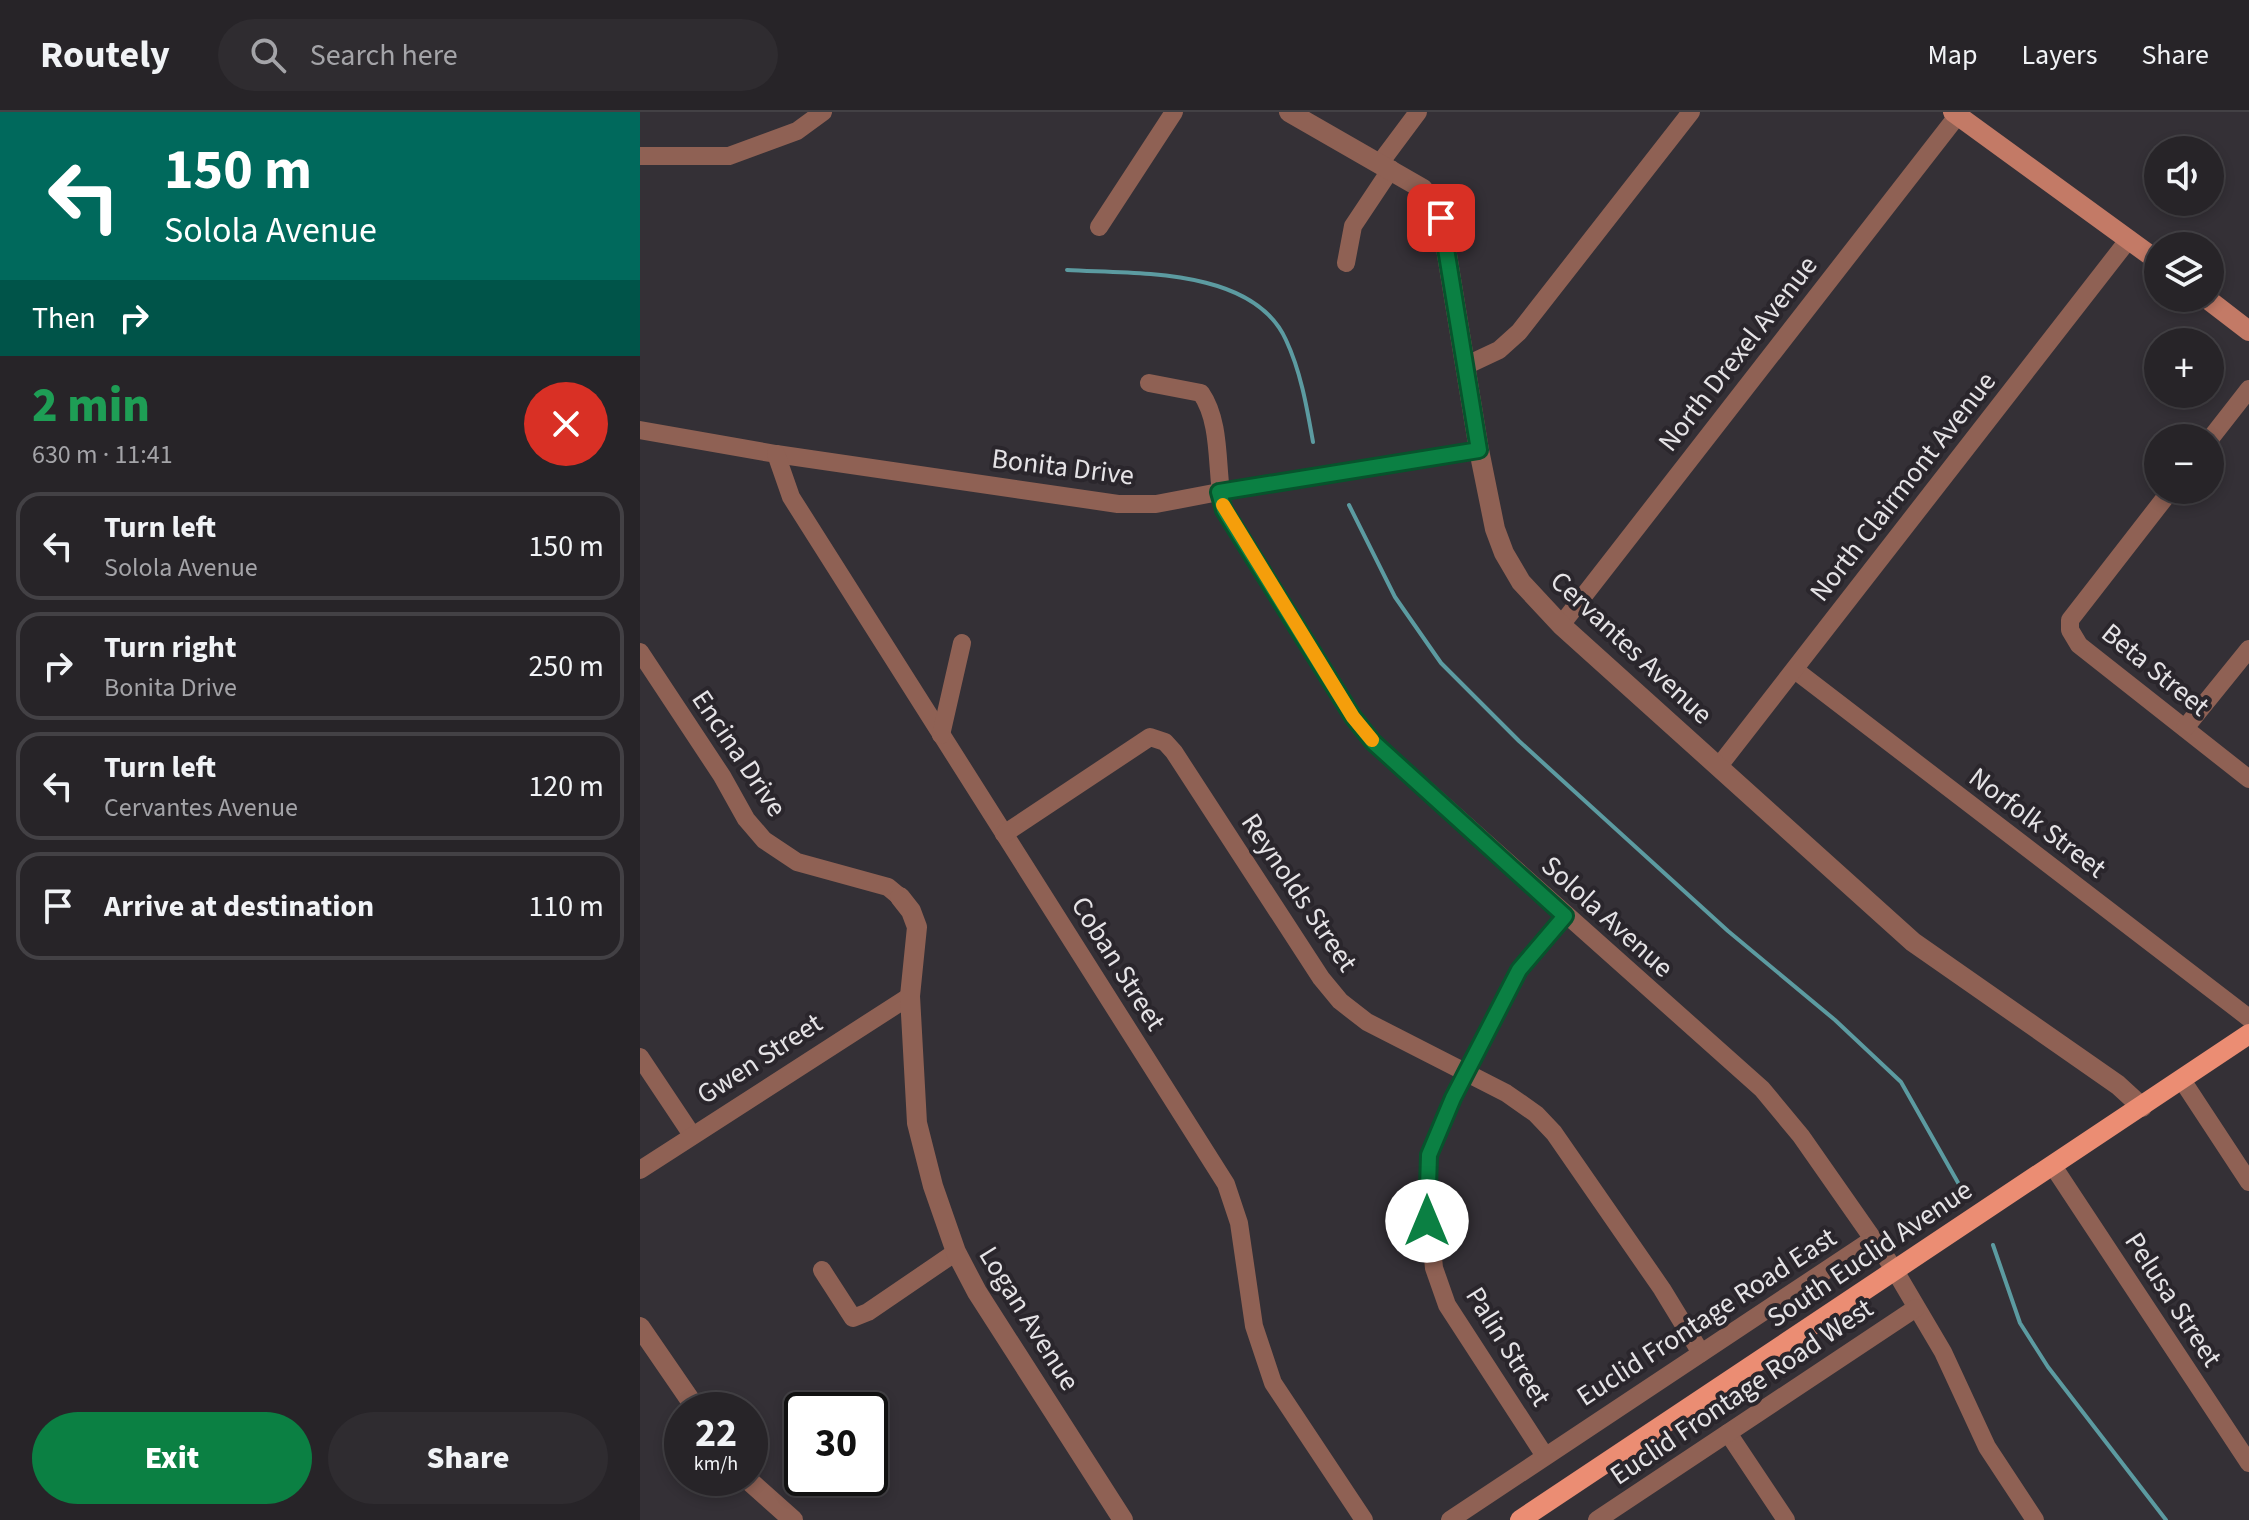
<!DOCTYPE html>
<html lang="en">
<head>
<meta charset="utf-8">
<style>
	body { margin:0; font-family:"Source Sans 3",sans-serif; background:#2f2c30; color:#f1f3f6; height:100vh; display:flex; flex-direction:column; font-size:30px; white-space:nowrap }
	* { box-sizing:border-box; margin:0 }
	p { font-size:26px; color:#a4a4a8 }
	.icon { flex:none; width:44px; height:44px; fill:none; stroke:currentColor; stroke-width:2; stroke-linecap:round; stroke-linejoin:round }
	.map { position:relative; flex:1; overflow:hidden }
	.details { display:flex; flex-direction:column; background:#272428; width:640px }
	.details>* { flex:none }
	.banner { background:#00695c; color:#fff; overflow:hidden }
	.fabs { position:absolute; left:1504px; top:24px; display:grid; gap:16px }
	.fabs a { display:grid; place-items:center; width:80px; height:80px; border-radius:50%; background:#272428; box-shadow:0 4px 12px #0003,0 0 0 2px #434145; font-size:40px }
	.speed { position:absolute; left:24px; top:1280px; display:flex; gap:16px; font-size:40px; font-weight:700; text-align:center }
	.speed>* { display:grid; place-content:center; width:104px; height:104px; border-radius:50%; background:#272428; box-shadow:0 4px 12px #0003,0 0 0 2px #434145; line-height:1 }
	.speed small { font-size:20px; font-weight:400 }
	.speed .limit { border:4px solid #111; border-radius:12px; background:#fff; color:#111 }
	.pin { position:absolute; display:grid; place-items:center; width:68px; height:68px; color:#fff; margin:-34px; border-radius:16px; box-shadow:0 4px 12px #0006 }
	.me { position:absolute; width:88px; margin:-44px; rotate:0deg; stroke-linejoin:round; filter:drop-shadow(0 0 6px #0008) }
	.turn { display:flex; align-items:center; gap:28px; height:168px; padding:0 32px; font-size:36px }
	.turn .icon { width:104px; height:104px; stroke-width:2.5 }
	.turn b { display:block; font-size:56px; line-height:68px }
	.then { display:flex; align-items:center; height:76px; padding:0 32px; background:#0003; gap:16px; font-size:30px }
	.round { display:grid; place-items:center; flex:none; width:84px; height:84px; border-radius:42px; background:#2f2c30 }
	.head { display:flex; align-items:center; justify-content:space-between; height:136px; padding:0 32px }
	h1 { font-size:48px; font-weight:800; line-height:60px; color:#1e9e55 }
	.action { display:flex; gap:16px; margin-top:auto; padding:16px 32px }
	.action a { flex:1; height:92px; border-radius:48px; background:#0b8043; color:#fff; font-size:32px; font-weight:800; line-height:92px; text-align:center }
	.action a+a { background:#2f2c30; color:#f1f3f6 }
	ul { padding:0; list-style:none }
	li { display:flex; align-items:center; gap:24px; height:108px; margin:0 16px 12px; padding:0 16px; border:4px solid #434145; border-radius:24px }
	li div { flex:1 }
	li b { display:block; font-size:30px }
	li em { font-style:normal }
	header { display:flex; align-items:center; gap:48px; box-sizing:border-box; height:112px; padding:0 40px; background:#272428; border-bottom:2px solid #434145 }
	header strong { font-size:38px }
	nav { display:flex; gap:44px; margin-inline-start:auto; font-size:28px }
	.search { width:560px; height:72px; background:#2f2c30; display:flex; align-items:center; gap:20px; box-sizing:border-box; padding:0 28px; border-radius:44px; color:#a4a4a8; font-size:30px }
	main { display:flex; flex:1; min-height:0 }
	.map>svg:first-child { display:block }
</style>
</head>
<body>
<header>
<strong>Routely</strong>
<div class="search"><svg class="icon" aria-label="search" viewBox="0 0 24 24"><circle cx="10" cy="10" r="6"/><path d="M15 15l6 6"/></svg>Search here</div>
<nav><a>Map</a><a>Layers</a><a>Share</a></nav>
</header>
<main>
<section class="details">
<div class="banner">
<div class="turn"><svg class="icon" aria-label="left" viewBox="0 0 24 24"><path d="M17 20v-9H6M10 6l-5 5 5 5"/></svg><div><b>150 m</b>Solola Avenue</div></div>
<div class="then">Then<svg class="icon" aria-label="right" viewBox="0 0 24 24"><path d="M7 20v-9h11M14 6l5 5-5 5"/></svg></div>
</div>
<div class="head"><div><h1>2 min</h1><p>630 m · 11:41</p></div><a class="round" style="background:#d93025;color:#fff"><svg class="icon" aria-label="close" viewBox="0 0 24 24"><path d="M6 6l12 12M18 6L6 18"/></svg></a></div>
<ul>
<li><svg class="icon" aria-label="left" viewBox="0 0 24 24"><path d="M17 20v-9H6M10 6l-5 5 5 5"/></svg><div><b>Turn left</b><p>Solola Avenue</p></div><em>150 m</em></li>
<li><svg class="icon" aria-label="right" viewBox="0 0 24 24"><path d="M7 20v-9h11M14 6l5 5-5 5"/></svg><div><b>Turn right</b><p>Bonita Drive</p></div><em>250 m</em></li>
<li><svg class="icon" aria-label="left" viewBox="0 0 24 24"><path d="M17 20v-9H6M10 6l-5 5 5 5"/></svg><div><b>Turn left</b><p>Cervantes Avenue</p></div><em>120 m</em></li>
<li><svg class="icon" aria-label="arrive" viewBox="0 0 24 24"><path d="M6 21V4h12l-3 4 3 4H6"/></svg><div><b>Arrive at destination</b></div><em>110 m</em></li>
</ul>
<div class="action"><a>Exit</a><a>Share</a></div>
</section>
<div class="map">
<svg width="1609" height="1408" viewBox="0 0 1609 1408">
	<rect width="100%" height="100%" fill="#343036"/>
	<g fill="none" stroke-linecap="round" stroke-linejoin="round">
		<!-- stream -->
		<g stroke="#5c9ba1" stroke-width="4">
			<path d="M 427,158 C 494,162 613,155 646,228 C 661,260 667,296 673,330"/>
			<polyline points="709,393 755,485 801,551 879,629 1088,819 1195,908 1261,970 1325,1083"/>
			<polyline points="1353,1133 1380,1211 1408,1255 1526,1408"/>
		</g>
		<!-- minor -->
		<g stroke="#8f6154" stroke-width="18">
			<polyline points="0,44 89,44 157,19 183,0"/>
			<polyline points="740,51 778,0"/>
			<polyline points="459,115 534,0"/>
			<polyline points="706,151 713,114 751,57"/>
			<polyline points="825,254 859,238 879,220 1051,0"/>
			<path d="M 509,271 L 561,281 C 583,313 575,362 584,398 L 713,605 L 733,630 L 1122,977 L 1161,1024 L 1254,1157 L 1303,1240 L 1347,1335 L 1395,1408"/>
			<polyline points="0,318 136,342 478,392 516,392 579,380 839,338"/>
			<polyline points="1570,327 1609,277"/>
			<polyline points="136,342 151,385 586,1072 599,1111 614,1214 633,1271 724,1408"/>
			<polyline points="1531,378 1430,508 1430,518 1439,533 1609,667"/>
			<polyline points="921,513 1318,3"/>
			<polyline points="0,540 82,664 106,707 124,728 157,750 248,775 260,785"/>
			<polyline points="1155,558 1609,906"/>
			<polyline points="1545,616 1609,537"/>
			<polyline points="301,623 322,531"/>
			<polyline points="1079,654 1489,127"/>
			<polyline points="364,722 510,625 525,630 534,640 681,866 700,889 727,910 866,981 896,1002 914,1021 1022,1177 1061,1241"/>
			<polyline points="0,945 52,1023"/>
			<polyline points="1542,968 1609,1070"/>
			<polyline points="1413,1054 1609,1351"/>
			<polyline points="0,1058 270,884"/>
			<polyline points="182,1158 213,1206 228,1200 316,1140"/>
			<polyline points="1088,1321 1146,1408"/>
			<polyline points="905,1344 807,1193 794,1156 787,1086 789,1043 813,986 879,858 925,804"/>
			<polyline points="810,1408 1233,1127"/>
			<polyline points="957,1408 1276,1196"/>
		</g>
		<!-- tertiary -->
		<g stroke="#8f6154" stroke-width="20">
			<polyline points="649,0 783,77 801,106 839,338 855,417 864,441 881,470 921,513 1273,830 1478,973 1502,995"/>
			<polyline points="260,785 271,799 277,815 270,884 277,1011 293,1074 316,1140 337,1180 483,1408"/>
			<polyline points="0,1215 57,1298"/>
			<polyline points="106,1366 153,1408"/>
		</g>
		<!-- secondary -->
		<g stroke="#c37a66" stroke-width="20">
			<polyline points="1313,0 1518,149"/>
			<polyline points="1566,186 1609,219"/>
		</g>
		<!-- primary -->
		<polyline stroke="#eb8d73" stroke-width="20" points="880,1408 1609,922"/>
	</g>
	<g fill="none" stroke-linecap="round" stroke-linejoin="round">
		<defs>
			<polyline id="route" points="787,1109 789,1043 813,986 879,858 925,804 733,630 713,605 584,398 579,380 839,338 801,106"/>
		</defs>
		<!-- route casing -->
		<use href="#route" stroke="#07532c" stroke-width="20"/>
		<!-- route -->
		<use href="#route" stroke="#0b8043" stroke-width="14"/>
		<!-- slow -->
		<polyline stroke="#f59e0b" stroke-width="14" points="583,393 713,605 732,628"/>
	</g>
	<g text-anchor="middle" stroke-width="8" stroke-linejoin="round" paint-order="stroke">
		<!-- street labels -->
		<g font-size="28" fill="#e5e3e6" stroke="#2a262c">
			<text transform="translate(1097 241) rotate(-52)" y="10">North Drexel Avenue</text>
			<text transform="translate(423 354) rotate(7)" y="10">Bonita Drive</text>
			<text transform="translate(1262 374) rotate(-52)" y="10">North Clairmont Avenue</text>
			<text transform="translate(992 535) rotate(43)" y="10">Cervantes Avenue</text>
			<text transform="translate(1516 557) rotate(39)" y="10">Beta Street</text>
			<text transform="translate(100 641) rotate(56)" y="10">Encina Drive</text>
			<text transform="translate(1398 710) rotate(37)" y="10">Norfolk Street</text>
			<text transform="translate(660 780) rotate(56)" y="10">Reynolds Street</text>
			<text transform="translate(968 804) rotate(42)" y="10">Solola Avenue</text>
			<text transform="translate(479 851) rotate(58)" y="10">Coban Street</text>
			<text transform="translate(119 946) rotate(-33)" y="10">Gwen Street</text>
			<text transform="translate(1229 1141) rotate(-34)" y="10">South Euclid Avenue</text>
			<text transform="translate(1534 1187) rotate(57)" y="10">Pelusa Street</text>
			<text transform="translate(1066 1204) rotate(-33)" y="10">Euclid Frontage Road East</text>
			<text transform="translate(390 1206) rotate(58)" y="10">Logan Avenue</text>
			<text transform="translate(869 1234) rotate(58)" y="10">Palin Street</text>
			<text transform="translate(1101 1279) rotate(-34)" y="10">Euclid Frontage Road West</text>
		</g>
	</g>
</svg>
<div class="fabs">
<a><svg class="icon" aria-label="sound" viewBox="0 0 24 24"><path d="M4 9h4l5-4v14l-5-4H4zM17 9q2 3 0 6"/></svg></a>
<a><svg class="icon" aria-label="layers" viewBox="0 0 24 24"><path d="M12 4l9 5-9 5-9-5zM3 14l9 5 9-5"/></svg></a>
<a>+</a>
<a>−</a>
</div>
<div class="speed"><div>22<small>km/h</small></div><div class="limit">30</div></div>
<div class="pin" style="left:801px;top:106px;background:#d93025"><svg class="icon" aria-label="arrive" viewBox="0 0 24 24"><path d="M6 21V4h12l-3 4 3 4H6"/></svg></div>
<svg class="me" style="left:787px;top:1109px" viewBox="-20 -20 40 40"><circle r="19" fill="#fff"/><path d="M0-13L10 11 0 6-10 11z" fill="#0b8043"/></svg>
</div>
</main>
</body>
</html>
